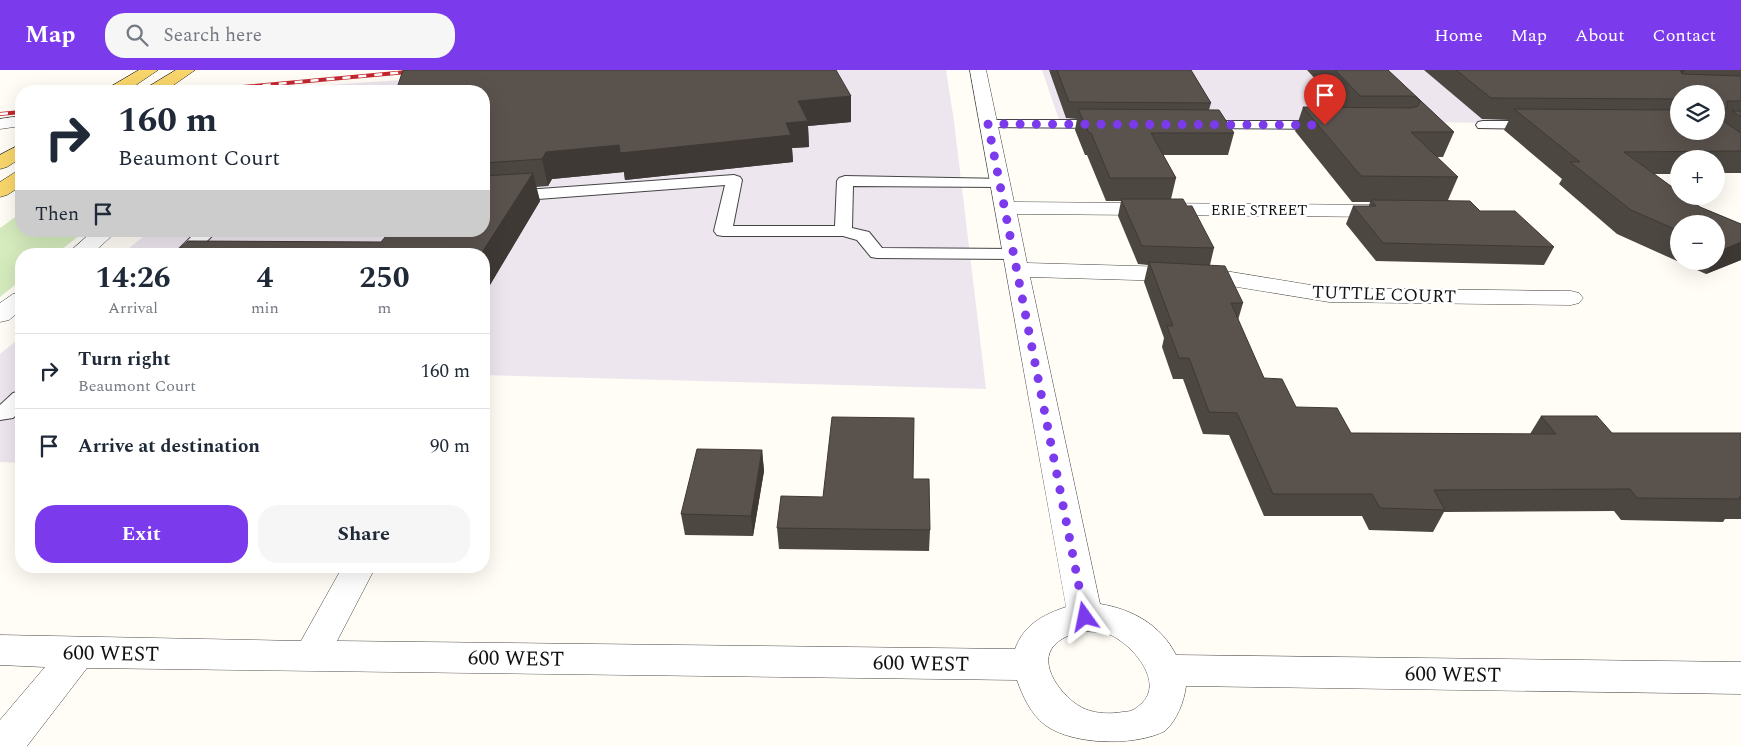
<!DOCTYPE html>
<html lang="en">
<head>
<meta charset="utf-8">
<style>
	body { margin:0; font-family:Spectral,serif; background:#f6f6f7; color:#1f2937; height:100vh; display:flex; flex-direction:column; font-size:19px; white-space:nowrap }
	* { box-sizing:border-box; margin:0 }
	p { font-size:16px; color:#747a83 }
	.icon { flex:none; width:28px; height:28px; fill:none; stroke:currentColor; stroke-width:2; stroke-linecap:round; stroke-linejoin:round }
	.map { position:relative; flex:1; overflow:hidden }
	.sheet { position:absolute; left:15px; top:178px; width:475px; height:325px; display:flex; flex-direction:column; background:#fff; border-radius:20px; box-shadow:0 5px 20px #0002 }
	.sheet>* { flex:none }
	.top-card { position:absolute; left:15px; top:15px; width:475px; height:152px; border-radius:20px; box-shadow:0 5px 20px #0002; background:#fff; color:#1f2937; overflow:hidden }
	.fabs { position:absolute; left:1670px; top:15px; display:grid; gap:10px }
	.fabs a { display:grid; place-items:center; width:55px; height:55px; border-radius:50%; background:#fff; box-shadow:0 5px 20px #0002; font-size:25px }
	.pin { position:absolute; display:grid; place-items:center; width:42px; height:42px; color:#fff; margin:-51px -21px; border-radius:50% 50% 50% 0; rotate:-45deg; box-shadow:0 0 5px #0007 }
	.pin .icon { rotate:45deg }
	.me { position:absolute; width:55px; margin:-28px; rotate:348deg; stroke-linejoin:round; filter:drop-shadow(0 0 4px #0008) }
	.turn { display:flex; align-items:center; gap:18px; height:105px; padding:0 20px; font-size:22px }
	.turn .icon { width:65px; height:65px; stroke-width:2.5 }
	.turn b { display:block; font-size:35px; line-height:42px }
	.then { display:flex; align-items:center; height:48px; padding:0 20px; background:#0003; gap:10px; font-size:19px }
	.eta { display:flex; justify-content:space-evenly; align-items:center; height:85px; text-align:center }
	.eta b { font-size:30px; font-weight:700; line-height:35px }
	.cta { display:flex; gap:10px; margin-top:auto; padding:10px 20px }
	.cta a { flex:1; height:58px; border-radius:20px; background:#7c3aed; color:#fff; font-size:20px; font-weight:700; line-height:58px; text-align:center }
	.cta a+a { background:#f6f6f7; color:#1f2937 }
	ul { padding:0; list-style:none }
	li { display:flex; align-items:center; gap:15px; height:75px; padding:0 20px; border-top:1px solid #e0e1e3 }
	li div { flex:1 }
	li b { display:block; font-size:19px }
	li em { font-style:normal }
	header { display:flex; align-items:center; gap:30px; box-sizing:border-box; height:70px; padding:0 25px; background:#7c3aed; color:#fff }
	header strong { font-size:24px }
	nav { display:flex; gap:28px; margin-inline-start:auto; font-size:18px }
	.search { width:350px; height:45px; background:#f6f6f7; display:flex; align-items:center; gap:12px; box-sizing:border-box; padding:0 18px; border-radius:20px; color:#747a83; font-size:19px }
	.map>svg:first-child { display:block }
</style>
</head>
<body>
<header>
<strong>Map</strong>
<div class="search"><svg class="icon" aria-label="search" viewBox="0 0 24 24"><circle cx="10" cy="10" r="6"/><path d="M15 15l6 6"/></svg>Search here</div>
<nav><a>Home</a><a>Map</a><a>About</a><a>Contact</a></nav>
</header>
<div class="map">
<svg width="1741" height="676" viewBox="0 0 1741 676">
	<rect width="100%" height="100%" fill="#fffdf5"/>
	<!-- industrial -->
	<g fill="#eee6ef">
		<polygon points="547,0 946,0 954,51 986,319 484,305 484,184 122,184 150,161 484,161 484,21 321,21 328,15"/>
		<polygon points="1042,0 1741,0 1741,24 1679,24 1679,54 1059,50"/>
		<polygon points="21,267 21,393 0,392 0,284"/>
	</g>
	<!-- green -->
	<polygon fill="#d5ebbd" points="21,143 21,161 85,161 56,184 21,184 21,210 0,227 0,158"/>
	<g fill="none" stroke-linecap="round" stroke-linejoin="round">
		<defs>
			<g id="lane">
				<polygon points="988,50 1107,50 1112,51 1114,54 1112,57 1107,58 983,57 981,54 983,51"/>
				<polygon points="1199,51 1327,51 1332,52 1334,55 1332,58 1327,59 1194,58 1192,55 1194,52"/>
				<polygon points="1483,51 1538,51 1543,52 1545,55 1543,58 1538,59 1478,58 1476,55 1478,52"/>
				<polygon points="734,105 740,107 742,110 733,156 835,156 837,111 839,108 845,106 1006,109 1008,112 1006,115 1000,117 853,116 852,158 869,162 882,178 1014,179 1020,180 1023,184 1020,188 1014,189 877,188 871,187 857,170 843,166 723,166 717,165 714,161 725,115 484,133 484,123"/>
				<polygon points="197,161 217,161 194,184 174,184"/>
				<polygon points="21,321 21,340 13,348 0,350 0,335 13,323"/>
			</g>
			<g id="street">
				<path d="M 970,0 L 986,0 L 1014,132 L 1388,135 L 1395,137 L 1398,141 L 1395,145 L 1388,147 L 1017,144 L 1027,193 L 1207,198 L 1329,218 L 1571,221 L 1579,223 L 1583,228 L 1579,233 L 1571,235 L 1329,232 L 1207,212 L 1030,207 L 1100,534 C 1132,539 1161,555 1176,585 L 1741,592 L 1741,624 L 1186,616 C 1184,632 1177,650 1165,661 C 1136,676 1074,676 1045,655 C 1031,644 1023,627 1017,610 L 87,598 L 27,676 L 0,676 L 0,650 L 45,597 L 0,595 L 0,565 L 301,571 L 343,496 L 376,496 L 337,571 L 1015,579 C 1024,555 1042,545 1066,537 ZM 1085,561 C 1092,562 1101,562 1108,564 C 1130,572 1164,610 1143,632 C 1137,638 1132,642 1123,642 C 1111,644 1097,644 1085,639 C 1067,632 1038,599 1052,578 C 1059,568 1073,563 1085,561 Z"/>
				<polygon points="21,46 21,56 0,59 0,49"/>
				<polygon points="93,161 117,161 92,184 67,184"/>
				<polygon points="21,222 21,240 9,250 0,252 0,233 13,224"/>
			</g>
			<g id="primary">
				<polygon points="139,0 158,0 127,21 108,21 110,17"/>
				<polygon points="176,0 195,0 165,21 146,21 148,17"/>
				<polygon points="21,74 21,88 7,97 0,99 0,85"/>
				<polygon points="21,101 21,116 7,125 0,127 0,112 14,103"/>
			</g>
		</defs>
		<!-- lane casing -->
		<use href="#lane" stroke="#444" stroke-width="2"/>
		<!-- street casing -->
		<use href="#street" stroke="#444" stroke-width="1"/>
		<!-- primary casing -->
		<use href="#primary" stroke="#222" stroke-width="1"/>
		<!-- lane -->
		<use href="#lane" fill="#fff" fill-rule="evenodd"/>
		<!-- street -->
		<use href="#street" fill="#fff" fill-rule="evenodd"/>
		<!-- primary -->
		<use href="#primary" fill="#f9d66b" fill-rule="evenodd"/>
		<defs>
			<g id="rail">
				<polyline points="199,21 429,0"/>
				<polyline points="0,44 21,42"/>
			</g>
		</defs>
		<!-- rail casing -->
		<use href="#rail" stroke="#c4262e" stroke-width="4"/>
		<!-- rail -->
		<use href="#rail" stroke="#fff" stroke-width="2.5" stroke-dasharray="8" stroke-linecap="butt"/>
	</g>
	<!-- wall -->
	<g fill="#4d4742" fill-rule="evenodd">
		<polygon points="1049,0 1191,0 1211,33 1209,40 1234,63 1228,85 1163,85 1176,108 1171,129 1187,136 1214,178 1210,195 1243,233 1238,250 1264,308 1296,337 1351,363 1530,364 1541,346 1612,363 1741,363 1741,449 1725,449 1723,452 1621,450 1614,441 1444,442 1433,462 1369,460 1362,446 1264,446 1229,365 1203,364 1183,309 1173,309 1162,277 1164,268 1144,212 1148,195 1138,194 1118,146 1121,131 1106,131 1087,85 1085,85 1075,60 1077,49 1066,48"/>
		<polygon points="1307,0 1388,0 1454,62 1443,87 1437,87 1458,107 1448,130 1480,141 1554,177 1544,195 1376,191 1346,154 1353,136 1369,136 1370,132 1352,132 1295,61 1303,37 1341,37"/>
		<path d="M 1424,0 L 1741,0 L 1741,103 L 1716,103 L 1716,89 L 1679,89 L 1679,104 L 1654,104 L 1700,137 L 1741,154 L 1741,190 L 1706,204 L 1617,164 L 1559,114 L 1562,109 L 1504,60 L 1509,50 L 1482,49 ZM 1679,24 L 1716,24 L 1716,61 L 1679,61 ZM 1679,154 L 1716,154 L 1716,191 L 1679,191 Z"/>
		<polygon points="484,21 851,26 851,52 808,56 809,77 792,78 793,92 625,110 624,102 552,109 548,116 536,117 540,131 484,225 484,184 381,172 484,161"/>
		<polygon points="762,380 764,401 753,466 685,465 681,444"/>
		<polygon points="913,409 930,460 929,481 779,479 777,458 823,427"/>
	</g>
	<!-- shaded-wall -->
	<g fill="#3f3936">
		<polygon points="1679,0 1685,0 1677,14"/>
		<polygon points="851,26 851,52 808,56 809,77 792,78 793,92 625,110 624,102 552,109 548,116 542,89 546,82 786,53 798,31"/>
		<polygon points="533,103 540,131 484,225 484,184 481,184"/>
		<polygon points="1741,172 1741,190 1706,204 1715,191 1716,191 1716,189 1722,180"/>
		<polygon points="762,380 764,401 753,466 751,446"/>
	</g>
	<!-- building -->
	<g fill="#5a524d" stroke="#3f3936">
		<polygon points="403,0 836,0 851,26 798,31 808,51 786,53 791,65 620,83 619,75 546,82 542,89 484,93 484,21 396,21"/>
		<polygon points="1057,0 1191,0 1211,33 1069,32"/>
		<polygon points="1335,0 1388,0 1454,62 1411,62 1458,107 1361,106 1303,37 1411,38 1418,36 1420,31 1416,27 1411,26 1360,26"/>
		<polygon points="1456,0 1680,0 1682,4 1741,6 1741,31 1727,31 1727,38 1716,38 1716,24 1679,24 1679,29 1491,28"/>
		<polygon points="1078,39 1219,40 1234,63 1151,63 1176,108 1110,108 1091,63 1089,63"/>
		<polygon points="1514,39 1679,40 1679,61 1716,61 1716,46 1741,63 1741,81 1624,82 1679,122 1679,126 1685,126 1700,137 1741,154 1741,172 1722,180 1716,177 1716,154 1679,154 1679,161 1631,140 1570,92 1580,92"/>
		<polygon points="1732,41 1741,41 1741,47"/>
		<polygon points="533,103 481,184 173,184 188,171 381,172 390,161 484,161 484,106"/>
		<polygon points="1121,129 1183,129 1187,136 1192,136 1214,178 1142,176"/>
		<polygon points="1371,130 1470,131 1480,141 1515,141 1554,177 1383,173 1353,136 1376,136"/>
		<polygon points="1149,192 1225,196 1243,233 1231,233 1264,308 1282,309 1296,337 1337,338 1351,363 1556,364 1541,346 1597,346 1612,363 1741,363 1741,427 1739,427 1741,429 1637,428 1630,419 1434,420 1445,440 1380,438 1372,424 1273,424 1237,343 1209,342 1189,288 1179,288 1167,256 1173,256"/>
		<polygon points="832,347 914,348 913,409 929,409 930,460 777,458 781,426 823,427"/>
		<polygon points="697,379 762,380 751,446 681,444"/>
	</g>
	<g fill="none" stroke-linecap="round" stroke-linejoin="round">
		<!-- route -->
		<polyline stroke="#7c3aed" stroke-width="9" stroke-dasharray="0 16.2" points="1085,547 988,54 1325,55"/>
	</g>
	<g text-anchor="middle" stroke-width="5" stroke-linejoin="round" paint-order="stroke">
		<!-- far-street labels -->
		<g font-size="15" fill="#111" stroke="#fff">
			<text x="1259" y="145">ERIE STREET</text>
		</g>
		<!-- street labels -->
		<g font-size="18" fill="#111" stroke="#fff">
			<text transform="translate(1384 224) rotate(2)" y="6">TUTTLE COURT</text>
		</g>
		<!-- near-street labels -->
		<g font-size="21" fill="#111" stroke="#fff">
			<text transform="translate(111 583) rotate(1)" y="7">600 WEST</text>
			<text transform="translate(516 588) rotate(1)" y="7">600 WEST</text>
			<text transform="translate(921 593) rotate(1)" y="7">600 WEST</text>
			<text transform="translate(1453 604) rotate(1)" y="7">600 WEST</text>
		</g>
	</g>
</svg>
<div class="fabs">
<a><svg class="icon" aria-label="layers" viewBox="0 0 24 24"><path d="M12 4l9 5-9 5-9-5zM3 14l9 5 9-5"/></svg></a>
<a>+</a>
<a>−</a>
</div>
<div class="pin" style="left:1325px;top:55px;background:#d93025"><svg class="icon" aria-label="arrive" viewBox="0 0 24 24"><path d="M6 21V4h12l-3 4 3 4H6"/></svg></div>
<svg class="me" style="left:1085px;top:547px" viewBox="-20 -20 40 40"><path d="M0-17L14 15 0 8-14 15z" fill="#7c3aed" stroke="#fff" stroke-width="4"/></svg>
<div class="top-card">
<div class="turn"><svg class="icon" aria-label="right" viewBox="0 0 24 24"><path d="M7 20v-9h11M14 6l5 5-5 5"/></svg><div><b>160 m</b>Beaumont Court</div></div>
<div class="then">Then<svg class="icon" aria-label="arrive" viewBox="0 0 24 24"><path d="M6 21V4h12l-3 4 3 4H6"/></svg></div>
</div>
<section class="sheet">
<div class="eta">
<div><b>14:26</b><p>Arrival</p></div>
<div><b>4</b><p>min</p></div>
<div><b>250</b><p>m</p></div>
</div>
<ul>
<li><svg class="icon" aria-label="right" viewBox="0 0 24 24"><path d="M7 20v-9h11M14 6l5 5-5 5"/></svg><div><b>Turn right</b><p>Beaumont Court</p></div><em>160 m</em></li>
<li><svg class="icon" aria-label="arrive" viewBox="0 0 24 24"><path d="M6 21V4h12l-3 4 3 4H6"/></svg><div><b>Arrive at destination</b></div><em>90 m</em></li>
</ul>
<div class="cta"><a>Exit</a><a>Share</a></div>
</section>
</div>
</body>
</html>
